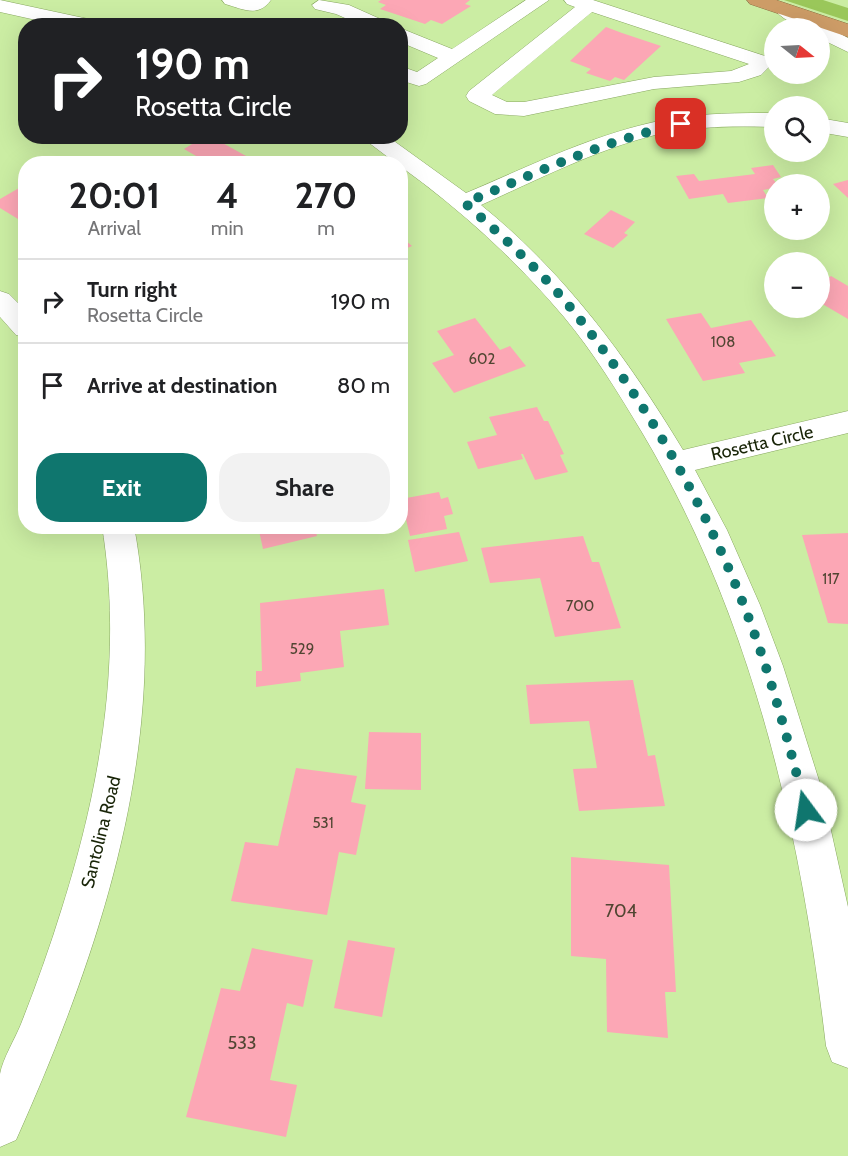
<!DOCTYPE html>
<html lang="en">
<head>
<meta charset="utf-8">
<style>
	body { margin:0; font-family:Cabin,sans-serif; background:#f2f2f2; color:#202124; height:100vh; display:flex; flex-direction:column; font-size:22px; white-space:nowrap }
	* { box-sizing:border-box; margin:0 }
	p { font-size:20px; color:#757577 }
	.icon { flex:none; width:33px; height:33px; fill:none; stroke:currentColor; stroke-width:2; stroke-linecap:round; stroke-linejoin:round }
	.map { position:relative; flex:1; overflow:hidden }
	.drawer { position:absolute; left:18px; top:156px; width:390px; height:378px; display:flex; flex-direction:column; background:#fff; border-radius:24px; box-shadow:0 6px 24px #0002 }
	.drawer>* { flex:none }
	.hud { position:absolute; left:18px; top:18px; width:390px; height:126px; border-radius:24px; box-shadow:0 6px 24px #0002; background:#202124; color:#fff; overflow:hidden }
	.needle { width:39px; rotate:108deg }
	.controls { position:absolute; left:764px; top:18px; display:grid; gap:12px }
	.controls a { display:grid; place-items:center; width:66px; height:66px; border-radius:50%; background:#fff; box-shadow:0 6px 24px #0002; font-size:30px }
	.pin { position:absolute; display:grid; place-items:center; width:51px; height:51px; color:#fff; margin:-26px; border-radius:12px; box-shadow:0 3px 9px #0006 }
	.me { position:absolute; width:66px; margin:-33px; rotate:346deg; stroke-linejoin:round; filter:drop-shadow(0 0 4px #0008) }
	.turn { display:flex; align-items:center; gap:21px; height:126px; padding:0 18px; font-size:27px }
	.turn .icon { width:78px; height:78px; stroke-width:2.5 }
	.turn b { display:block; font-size:42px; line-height:51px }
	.eta { display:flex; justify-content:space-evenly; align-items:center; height:102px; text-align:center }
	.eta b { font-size:36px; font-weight:800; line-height:42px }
	.action { display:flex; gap:12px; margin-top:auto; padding:12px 18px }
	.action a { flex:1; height:69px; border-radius:24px; background:#0f766e; color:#fff; font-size:24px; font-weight:800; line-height:69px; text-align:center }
	.action a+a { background:#f2f2f2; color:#202124 }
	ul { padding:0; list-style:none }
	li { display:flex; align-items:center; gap:18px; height:84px; padding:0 18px; border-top:2px solid #e0e0e0 }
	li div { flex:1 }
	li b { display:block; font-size:22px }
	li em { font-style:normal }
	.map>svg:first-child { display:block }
</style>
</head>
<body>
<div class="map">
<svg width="848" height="1156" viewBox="0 0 848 1156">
	<rect width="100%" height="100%" fill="#cbeda3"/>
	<!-- green -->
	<polygon fill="#9ac75a" points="784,0 823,0 848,8 848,21"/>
	<!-- building -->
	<g fill="#fca7b5">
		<polygon points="381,0 470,0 465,4 471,6 442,24 431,20 425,24 380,9 386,5 378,2"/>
		<polygon points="606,27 622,33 661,46 624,80 615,77 610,81 586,73 591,69 570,61"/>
		<polygon points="205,136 220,136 224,138 219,141 257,162 210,164 184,149"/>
		<polygon points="773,165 781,177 773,179 777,184 774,184 774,188 763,190 768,198 728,203 723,194 689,199 676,176 694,174 699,181 755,174 751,168"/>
		<polygon points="848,180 848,198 833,184"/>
		<polygon points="26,184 26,217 23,216 18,219 0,208 0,199"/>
		<polygon points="611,210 635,222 624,233 628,235 613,248 584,234"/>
		<polygon points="400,236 412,246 400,251"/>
		<polygon points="831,276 848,286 848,319 819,302 819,285"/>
		<polygon points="701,313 711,328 751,320 776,356 739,363 745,373 703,381 666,319"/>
		<polygon points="475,318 500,350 510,346 526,366 454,393 432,363 454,355 437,331"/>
		<polygon points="537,407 544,421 548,421 564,454 560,455 568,472 535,480 523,454 521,454 523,459 478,469 467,442 497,435 489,417"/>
		<polygon points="439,492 441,499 448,497 453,514 444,516 447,529 410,536 405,515 400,516 401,499"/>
		<polygon points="258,526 314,526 317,536 263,549"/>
		<polygon points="459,532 468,561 415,572 408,540"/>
		<polygon points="848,533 848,624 828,623 802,535"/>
		<polygon points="583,536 592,562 599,562 621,628 555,637 540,578 490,583 481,548"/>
		<polygon points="384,589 389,625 340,631 344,667 300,673 301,681 256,687 256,671 262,671 260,603"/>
		<polygon points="633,680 648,756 655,755 665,806 579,811 573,769 597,768 589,721 530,724 526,685"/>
		<polygon points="369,732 421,733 421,790 365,789"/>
		<polygon points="296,768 357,776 351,802 366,805 356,855 339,852 327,915 231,901 245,842 278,846"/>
		<polygon points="571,857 669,865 676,992 665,992 668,1038 607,1032 606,959 571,956"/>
		<polygon points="348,940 395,948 382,1017 334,1008"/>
		<polygon points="252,948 313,960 303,1007 287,1003 270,1080 297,1085 286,1137 186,1117 221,988 240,991"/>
	</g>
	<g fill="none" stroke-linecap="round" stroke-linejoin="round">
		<defs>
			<g id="minor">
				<polygon points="0,0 93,20 100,22 103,26 63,26 0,12"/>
				<path d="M 222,0 L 271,0 C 258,18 243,9 225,4 Z"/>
				<polygon points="319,0 349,5 387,22 390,26 363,26 336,14 315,9 312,5"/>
				<polygon points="526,0 549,0 426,84 419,86 400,80 400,66 417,72 438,58 400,42 400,28 452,49"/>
				<path d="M 564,0 L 593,0 L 765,56 L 770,66 L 761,75 L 739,82 L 654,89 L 524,116 L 495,114 L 469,101 L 466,96 L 469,91 L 575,7 L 567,4 ZM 592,12 L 749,64 L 731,71 L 654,77 L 524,102 L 507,102 L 492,95 Z"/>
				<path d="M 785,4 L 848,38 L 848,52 L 819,38 L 819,28 C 804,28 785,23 775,10 L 778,6 Z"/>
				<path d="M 774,113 L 774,127 C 734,126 694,126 655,135 C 595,150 537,180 481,205 C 565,273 627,357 683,450 L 848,411 L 848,433 L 695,470 L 727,530 L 760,605 L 783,666 L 822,790 L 848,907 L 848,1068 L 832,1062 L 826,1046 C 801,833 754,621 643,434 C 619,394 594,353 564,317 C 516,260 461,210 400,166 L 400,164 L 397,164 L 360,136 L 387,136 L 466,193 C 532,165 598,132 669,119 C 703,113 739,113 774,113 Z"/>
				<polygon points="819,118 848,123 848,137 819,132"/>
				<polygon points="0,291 9,294 26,311 26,337 16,335 0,317"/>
				<path d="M 102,526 L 134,526 C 173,737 101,950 16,1140 L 0,1147 C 0,1124 0,1097 0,1074 C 3,1058 15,1039 21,1024 C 36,986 50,947 62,908 C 101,785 123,655 102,526 Z"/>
			</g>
			<polygon id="highway" points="747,0 776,0 848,24 848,37 750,4"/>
		</defs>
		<!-- minor casing -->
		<use href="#minor" stroke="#88a761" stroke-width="1"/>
		<!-- highway casing -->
		<use href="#highway" stroke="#8e7245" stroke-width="1"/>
		<!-- minor -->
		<use href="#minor" fill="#fff" fill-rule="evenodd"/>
		<!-- highway -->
		<use href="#highway" fill="#cd9c67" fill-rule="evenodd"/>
	</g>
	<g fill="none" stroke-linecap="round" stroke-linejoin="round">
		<!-- route -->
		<path stroke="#0f766e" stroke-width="10" stroke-dasharray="0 18" d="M 681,124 C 605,140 536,173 465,203 C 503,237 542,272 574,312 C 649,405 711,515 752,627 C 774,687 790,748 806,810"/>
	</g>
	<g text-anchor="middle" stroke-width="5" stroke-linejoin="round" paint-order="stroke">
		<!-- number labels -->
		<g font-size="15" fill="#514532">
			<text x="723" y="347">108</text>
			<text x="482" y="364">602</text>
			<text x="831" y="584">117</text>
			<text x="580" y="611">700</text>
			<text x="302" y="654">529</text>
			<text x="323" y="828">531</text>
		</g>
		<!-- street labels -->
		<g font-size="18" fill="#182407" stroke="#fff">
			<text transform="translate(762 443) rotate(-13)" y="6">Rosetta Circle</text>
			<text transform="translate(101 832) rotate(-76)" y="6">Santolina Road</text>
		</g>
		<!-- near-number labels -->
		<g font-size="18" fill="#514532">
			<text x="621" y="917">704</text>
			<text x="242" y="1049">533</text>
		</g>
	</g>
</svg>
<div class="controls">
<a><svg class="needle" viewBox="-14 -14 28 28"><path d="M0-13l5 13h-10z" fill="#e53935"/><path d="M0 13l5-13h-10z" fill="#757577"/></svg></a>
<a><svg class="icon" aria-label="search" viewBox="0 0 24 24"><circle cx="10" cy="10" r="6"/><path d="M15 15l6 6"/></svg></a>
<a>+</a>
<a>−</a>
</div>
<div class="pin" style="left:681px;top:124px;background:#d93025"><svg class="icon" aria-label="arrive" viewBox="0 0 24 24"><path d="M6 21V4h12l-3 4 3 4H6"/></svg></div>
<svg class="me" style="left:806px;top:810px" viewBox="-20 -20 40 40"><circle r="19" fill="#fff"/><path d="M0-13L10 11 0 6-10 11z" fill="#0f766e"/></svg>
<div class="hud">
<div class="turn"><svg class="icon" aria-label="right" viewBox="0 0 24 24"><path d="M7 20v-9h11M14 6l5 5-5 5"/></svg><div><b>190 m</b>Rosetta Circle</div></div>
</div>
<section class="drawer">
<div class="eta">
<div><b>20:01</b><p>Arrival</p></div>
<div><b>4</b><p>min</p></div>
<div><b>270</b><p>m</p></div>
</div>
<ul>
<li><svg class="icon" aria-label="right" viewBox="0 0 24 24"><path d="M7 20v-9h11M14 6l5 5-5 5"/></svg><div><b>Turn right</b><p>Rosetta Circle</p></div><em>190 m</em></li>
<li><svg class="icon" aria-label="arrive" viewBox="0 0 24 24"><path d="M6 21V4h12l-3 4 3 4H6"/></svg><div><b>Arrive at destination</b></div><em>80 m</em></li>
</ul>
<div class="action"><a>Exit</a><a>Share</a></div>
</section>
</div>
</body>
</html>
